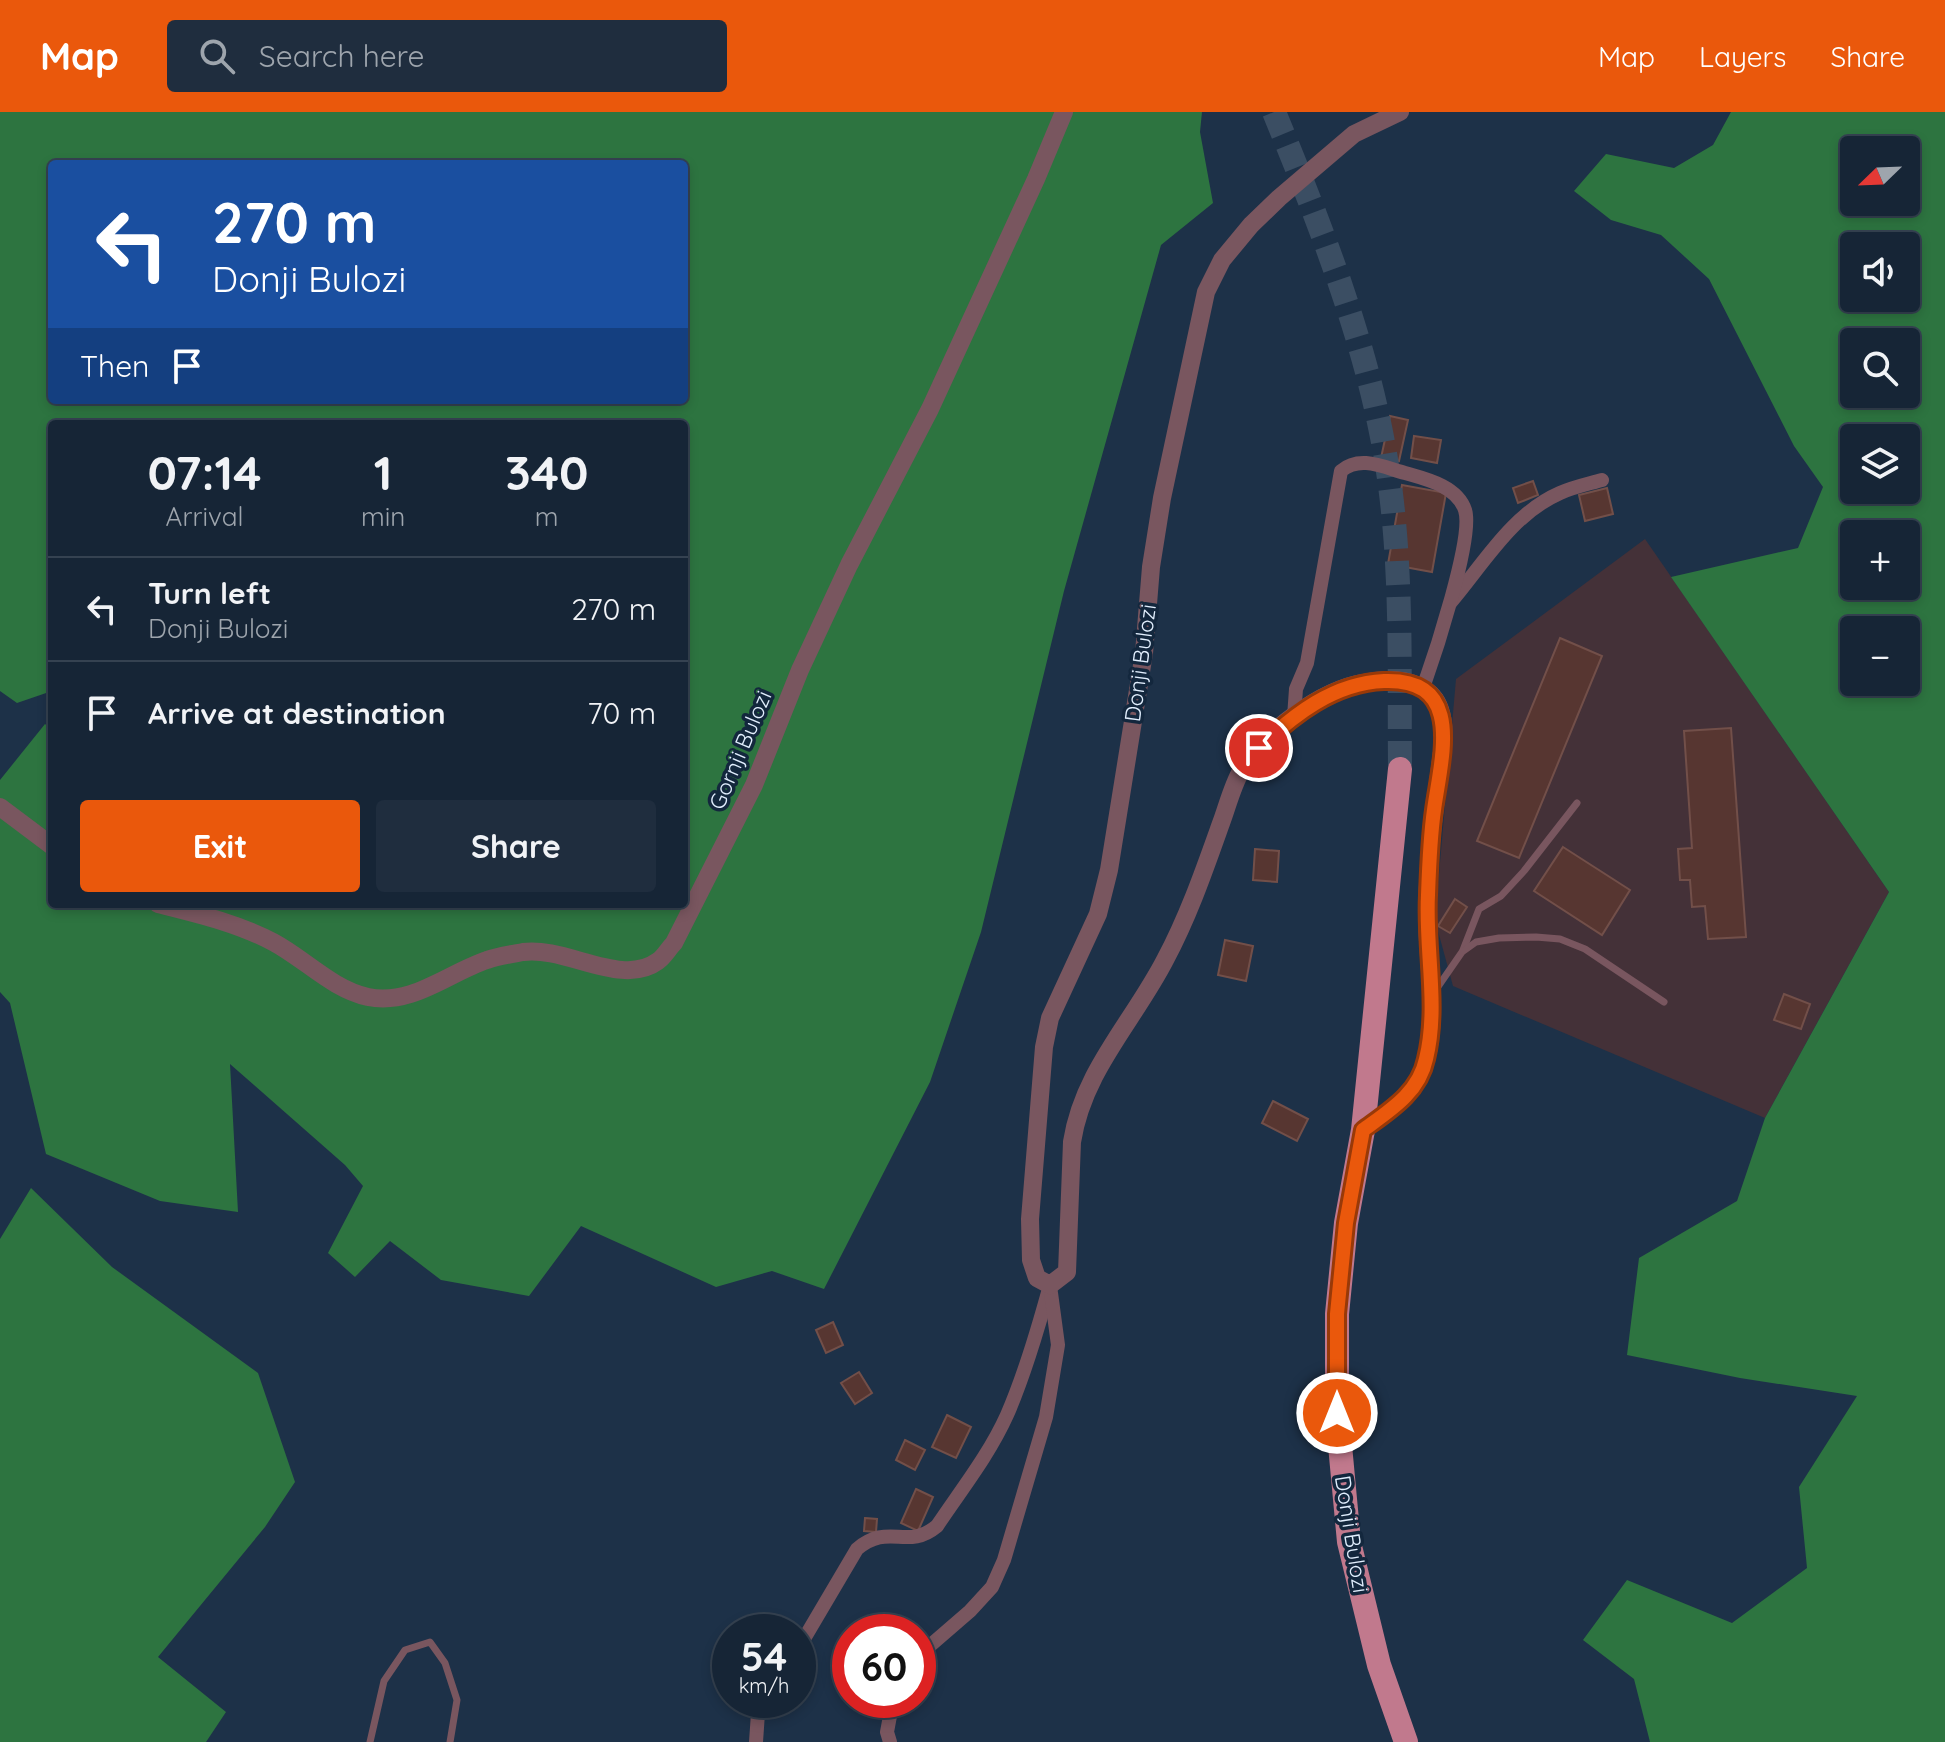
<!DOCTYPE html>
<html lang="en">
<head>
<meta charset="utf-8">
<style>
	body { margin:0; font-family:Quicksand,sans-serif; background:#1f2d3e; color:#f1f3f6; height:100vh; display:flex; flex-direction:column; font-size:30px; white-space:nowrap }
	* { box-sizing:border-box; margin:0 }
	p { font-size:26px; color:#9ea5ad }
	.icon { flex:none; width:44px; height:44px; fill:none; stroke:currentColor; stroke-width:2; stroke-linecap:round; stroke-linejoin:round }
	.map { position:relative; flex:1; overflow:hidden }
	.panel { position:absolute; left:48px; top:308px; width:640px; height:488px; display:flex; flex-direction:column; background:#162536; border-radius:8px; box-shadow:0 4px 12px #0003,0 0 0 2px #354251 }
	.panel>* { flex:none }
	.guide { position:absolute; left:48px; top:48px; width:640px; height:244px; border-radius:8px; box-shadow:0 4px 12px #0003,0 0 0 2px #354251; background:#1a4fa0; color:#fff; overflow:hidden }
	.needle { width:52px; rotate:247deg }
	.controls { position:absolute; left:1840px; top:24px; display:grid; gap:16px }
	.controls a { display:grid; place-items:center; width:80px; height:80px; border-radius:8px; background:#162536; box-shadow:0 4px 12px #0003,0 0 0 2px #354251; font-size:40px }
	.speed { position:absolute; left:712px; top:1502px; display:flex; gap:16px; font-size:40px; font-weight:700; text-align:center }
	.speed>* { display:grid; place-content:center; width:104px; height:104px; border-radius:50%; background:#162536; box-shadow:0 4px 12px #0003,0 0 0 2px #354251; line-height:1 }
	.speed small { font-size:20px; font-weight:400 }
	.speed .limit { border:12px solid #d22; background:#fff; color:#111 }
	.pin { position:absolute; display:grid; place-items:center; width:68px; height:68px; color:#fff; margin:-34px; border:4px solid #fff; border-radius:50%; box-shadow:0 2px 8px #0007 }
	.me { position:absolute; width:88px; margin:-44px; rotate:0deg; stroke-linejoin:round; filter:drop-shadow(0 0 6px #0008) }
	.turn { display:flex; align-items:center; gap:28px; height:168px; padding:0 32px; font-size:36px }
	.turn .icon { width:104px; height:104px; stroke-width:2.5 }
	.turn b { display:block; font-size:56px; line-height:68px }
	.then { display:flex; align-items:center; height:76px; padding:0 32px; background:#0003; gap:16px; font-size:30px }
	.eta { display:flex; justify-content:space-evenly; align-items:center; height:136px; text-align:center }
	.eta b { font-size:48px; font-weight:800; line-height:56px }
	.action { display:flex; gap:16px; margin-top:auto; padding:16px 32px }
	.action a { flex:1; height:92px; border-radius:8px; background:#ea580c; color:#fff; font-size:32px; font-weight:800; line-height:92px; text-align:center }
	.action a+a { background:#1f2d3e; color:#f1f3f6 }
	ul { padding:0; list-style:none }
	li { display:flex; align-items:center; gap:24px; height:104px; padding:0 32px; border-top:2px solid #354251 }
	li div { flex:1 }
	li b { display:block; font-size:30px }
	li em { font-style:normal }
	header { display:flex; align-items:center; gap:48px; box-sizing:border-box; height:112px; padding:0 40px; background:#ea580c; color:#fff }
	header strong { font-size:38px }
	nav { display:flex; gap:44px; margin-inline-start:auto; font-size:28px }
	.search { width:560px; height:72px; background:#1f2d3e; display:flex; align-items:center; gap:20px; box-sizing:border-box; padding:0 28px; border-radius:8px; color:#9ea5ad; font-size:30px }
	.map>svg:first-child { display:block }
</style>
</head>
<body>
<header>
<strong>Map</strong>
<div class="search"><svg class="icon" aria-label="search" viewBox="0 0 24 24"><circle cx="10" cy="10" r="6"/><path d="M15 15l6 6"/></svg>Search here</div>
<nav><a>Map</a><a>Layers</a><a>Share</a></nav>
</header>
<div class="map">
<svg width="1945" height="1630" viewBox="0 0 1945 1630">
	<rect width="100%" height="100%" fill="#1d3148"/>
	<!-- industrial -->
	<polygon fill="#443138" points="1645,427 1889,780 1765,1006 1453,874 1435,808 1456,567"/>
	<!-- forest -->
	<g fill="#2d7440" fill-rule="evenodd">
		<path d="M 0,0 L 1202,0 L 1200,20 L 1213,91 L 1161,133 L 1064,479 L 981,820 L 930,970 L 824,1177 L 772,1159 L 716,1175 L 581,1114 L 529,1184 L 441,1168 L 390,1129 L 355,1165 L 328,1141 L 363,1074 L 345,1053 L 230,952 L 238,1100 L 160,1089 L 46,1042 L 10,891 L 0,880 L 0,668 L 45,612 L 52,618 L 52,792 L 684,792 L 684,312 L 52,312 L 52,579 L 17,591 L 0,579 ZM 52,52 L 684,52 L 684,288 L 52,288 Z"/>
		<path d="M 1731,0 L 1945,0 L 1945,1630 L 1650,1630 L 1634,1567 L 1583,1528 L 1627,1468 L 1732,1511 L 1807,1456 L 1799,1375 L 1857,1284 L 1740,1266 L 1627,1243 L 1639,1146 L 1737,1089 L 1765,1006 L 1889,780 L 1671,465 L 1798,436 L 1823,375 L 1794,334 L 1709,167 L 1661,123 L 1611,108 L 1574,79 L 1606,42 L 1674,56 L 1713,33 ZM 1854,38 L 1906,38 L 1906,90 L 1854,90 ZM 1854,134 L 1906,134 L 1906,186 L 1854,186 ZM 1854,230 L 1906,230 L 1906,282 L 1854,282 ZM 1854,326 L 1906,326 L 1906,378 L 1854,378 ZM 1854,422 L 1906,422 L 1906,474 L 1854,474 ZM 1854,518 L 1906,518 L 1906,570 L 1854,570 Z"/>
		<polygon points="31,1076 112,1155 258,1261 295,1370 265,1415 158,1545 226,1600 206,1630 0,1630 0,1127"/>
	</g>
	<!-- building -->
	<g fill="#573631" stroke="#724f49" stroke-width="2">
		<polygon points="1390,304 1408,308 1399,349 1381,346"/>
		<polygon points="1414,324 1441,328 1437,351 1411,346"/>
		<polygon points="1533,369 1538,383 1518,391 1513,376"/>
		<polygon points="1402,373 1446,381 1432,460 1388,452"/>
		<polygon points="1607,376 1613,402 1585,409 1579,383"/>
		<polygon points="1560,526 1602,544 1519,746 1477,729"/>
		<polygon points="1731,616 1746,825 1708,827 1705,794 1692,795 1690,768 1680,768 1678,737 1692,736 1684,619"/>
		<polygon points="1563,735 1630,778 1602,823 1534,779"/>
		<polygon points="1255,737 1279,739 1277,770 1253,768"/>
		<polygon points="1455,787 1467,795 1450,821 1438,814"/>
		<polygon points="1225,828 1253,834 1246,869 1218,863"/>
		<polygon points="1784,882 1810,892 1801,917 1774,908"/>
		<polygon points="1273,989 1308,1007 1297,1029 1262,1011"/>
		<polygon points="833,1210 843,1233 826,1241 816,1218"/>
		<polygon points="859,1260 872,1281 855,1292 841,1271"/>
		<polygon points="947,1303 971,1315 956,1346 932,1335"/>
		<polygon points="905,1328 925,1338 915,1358 896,1348"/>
		<polygon points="916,1377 933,1385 918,1419 901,1411"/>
		<polygon points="865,1406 877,1407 876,1420 864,1419"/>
	</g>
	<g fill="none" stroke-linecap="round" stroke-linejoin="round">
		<!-- primary-tunnel -->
		<path stroke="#3b4e63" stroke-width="24" stroke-dasharray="24 12" stroke-linecap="butt" d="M 1274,0 C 1320,112 1366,228 1386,347 C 1403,449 1399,554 1400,657"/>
		<!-- service -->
		<g stroke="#79565f" stroke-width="7">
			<polyline points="1463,838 1479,797 1501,784 1524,759 1577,691"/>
			<polyline points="1435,879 1462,840 1476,830 1499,826 1536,825 1560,827 1585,837 1664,890"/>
			<polyline points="370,1630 384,1569 405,1538 430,1530 445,1551 457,1588 450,1630"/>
		</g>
		<!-- minor -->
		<g stroke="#79565f" stroke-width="14">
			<path d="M 1451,490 C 1484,451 1512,402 1560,381 C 1573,375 1588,372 1602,368"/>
			<path d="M 1294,605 L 1296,577 L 1307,551 L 1341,359 C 1360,343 1383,355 1405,361 C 1426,367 1457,374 1465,398 C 1474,425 1434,545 1423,576"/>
			<path d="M 798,1537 L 857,1437 C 889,1410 907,1439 937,1414 C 961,1378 989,1343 1007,1303 C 1025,1262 1038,1217 1050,1173"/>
			<polyline points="918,1544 970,1499 992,1475 1004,1448 1046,1305 1058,1233 1051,1181"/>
			<polyline points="756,1630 758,1601 766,1588"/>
			<polyline points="890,1630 887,1620 893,1588"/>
		</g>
		<!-- tertiary -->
		<g stroke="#79565f" stroke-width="18">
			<polyline points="0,695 52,734"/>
			<path d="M 158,792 C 198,802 237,811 273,830 C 305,847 332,877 368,885 C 412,894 448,861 487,848 C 498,844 512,842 523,840 C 566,834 622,876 658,849 C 664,845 669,836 674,831 L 754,673 L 800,558 L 849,453 L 930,297 L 1036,67 L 1064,0"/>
			<path d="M 1363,1018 C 1389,999 1418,981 1426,948 C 1439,899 1426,847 1427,797 C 1428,744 1435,692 1442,640 C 1445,620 1445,592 1427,579 C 1408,565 1384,567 1363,571 C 1321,578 1263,621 1242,657 C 1232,674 1227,696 1220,714 C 1204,759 1188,805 1165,848 C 1133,910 1083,959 1072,1030 L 1067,1160 L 1050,1173 L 1037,1166 L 1031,1148 L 1030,1107 L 1044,935 L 1050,906 L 1098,802 L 1109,758 L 1144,541 L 1151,455 L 1162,386 L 1206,180 L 1222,148 L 1251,113 L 1279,86 L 1354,22 L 1400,0"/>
		</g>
		<!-- primary -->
		<polyline stroke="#c1798d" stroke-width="24" points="1400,657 1363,1018 1346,1111 1337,1202 1337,1301 1349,1430 1379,1553 1406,1630"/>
	</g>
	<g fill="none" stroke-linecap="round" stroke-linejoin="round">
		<defs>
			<path id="route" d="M 1259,636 C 1293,603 1334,571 1384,569 C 1466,566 1441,646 1434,698 C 1430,726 1429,755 1428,783 C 1425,837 1439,894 1426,947 C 1419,981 1389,999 1363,1018 L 1346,1111 L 1337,1202 L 1337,1301"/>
		</defs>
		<!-- route casing -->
		<use href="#route" stroke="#983908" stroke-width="20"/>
		<!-- route -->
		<use href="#route" stroke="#ea580c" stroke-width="14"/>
	</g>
	<g text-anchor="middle" stroke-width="7" stroke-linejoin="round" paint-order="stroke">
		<!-- street labels -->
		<g font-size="22" fill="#e2effe" stroke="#13273d">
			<text transform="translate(1140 551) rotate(-82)" y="8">Donji Bulozi</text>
			<text transform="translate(740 638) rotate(-67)" y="8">Gornji Bulozi</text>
			<text transform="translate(1352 1422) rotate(81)" y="8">Donji Bulozi</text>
		</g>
	</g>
</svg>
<div class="controls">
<a><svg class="needle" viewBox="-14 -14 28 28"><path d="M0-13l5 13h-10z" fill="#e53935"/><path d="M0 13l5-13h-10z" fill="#9ea5ad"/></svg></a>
<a><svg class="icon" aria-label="sound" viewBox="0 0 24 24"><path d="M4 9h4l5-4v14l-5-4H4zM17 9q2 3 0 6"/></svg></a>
<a><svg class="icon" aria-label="search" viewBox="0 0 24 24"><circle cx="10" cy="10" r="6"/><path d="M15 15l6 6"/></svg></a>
<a><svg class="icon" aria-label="layers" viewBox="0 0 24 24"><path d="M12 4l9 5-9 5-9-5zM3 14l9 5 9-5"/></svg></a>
<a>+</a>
<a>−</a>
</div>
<div class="speed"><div>54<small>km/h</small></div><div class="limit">60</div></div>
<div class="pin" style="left:1259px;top:636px;background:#d93025"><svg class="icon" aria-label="arrive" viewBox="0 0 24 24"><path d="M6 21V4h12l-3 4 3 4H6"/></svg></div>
<svg class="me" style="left:1337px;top:1301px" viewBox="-20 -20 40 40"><circle r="17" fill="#ea580c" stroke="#fff" stroke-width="3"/><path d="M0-11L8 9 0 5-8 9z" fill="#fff"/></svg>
<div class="guide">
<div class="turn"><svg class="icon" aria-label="left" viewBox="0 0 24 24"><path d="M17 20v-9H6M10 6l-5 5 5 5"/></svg><div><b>270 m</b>Donji Bulozi</div></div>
<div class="then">Then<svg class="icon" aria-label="arrive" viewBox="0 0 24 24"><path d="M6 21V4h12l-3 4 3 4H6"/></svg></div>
</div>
<section class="panel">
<div class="eta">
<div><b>07:14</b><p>Arrival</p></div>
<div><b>1</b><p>min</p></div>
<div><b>340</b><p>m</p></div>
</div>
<ul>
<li><svg class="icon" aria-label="left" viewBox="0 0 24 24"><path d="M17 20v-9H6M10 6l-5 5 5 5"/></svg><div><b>Turn left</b><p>Donji Bulozi</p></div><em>270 m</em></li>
<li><svg class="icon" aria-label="arrive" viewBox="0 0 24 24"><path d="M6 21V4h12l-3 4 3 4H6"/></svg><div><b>Arrive at destination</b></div><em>70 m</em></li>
</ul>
<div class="action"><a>Exit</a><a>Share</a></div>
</section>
</div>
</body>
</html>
